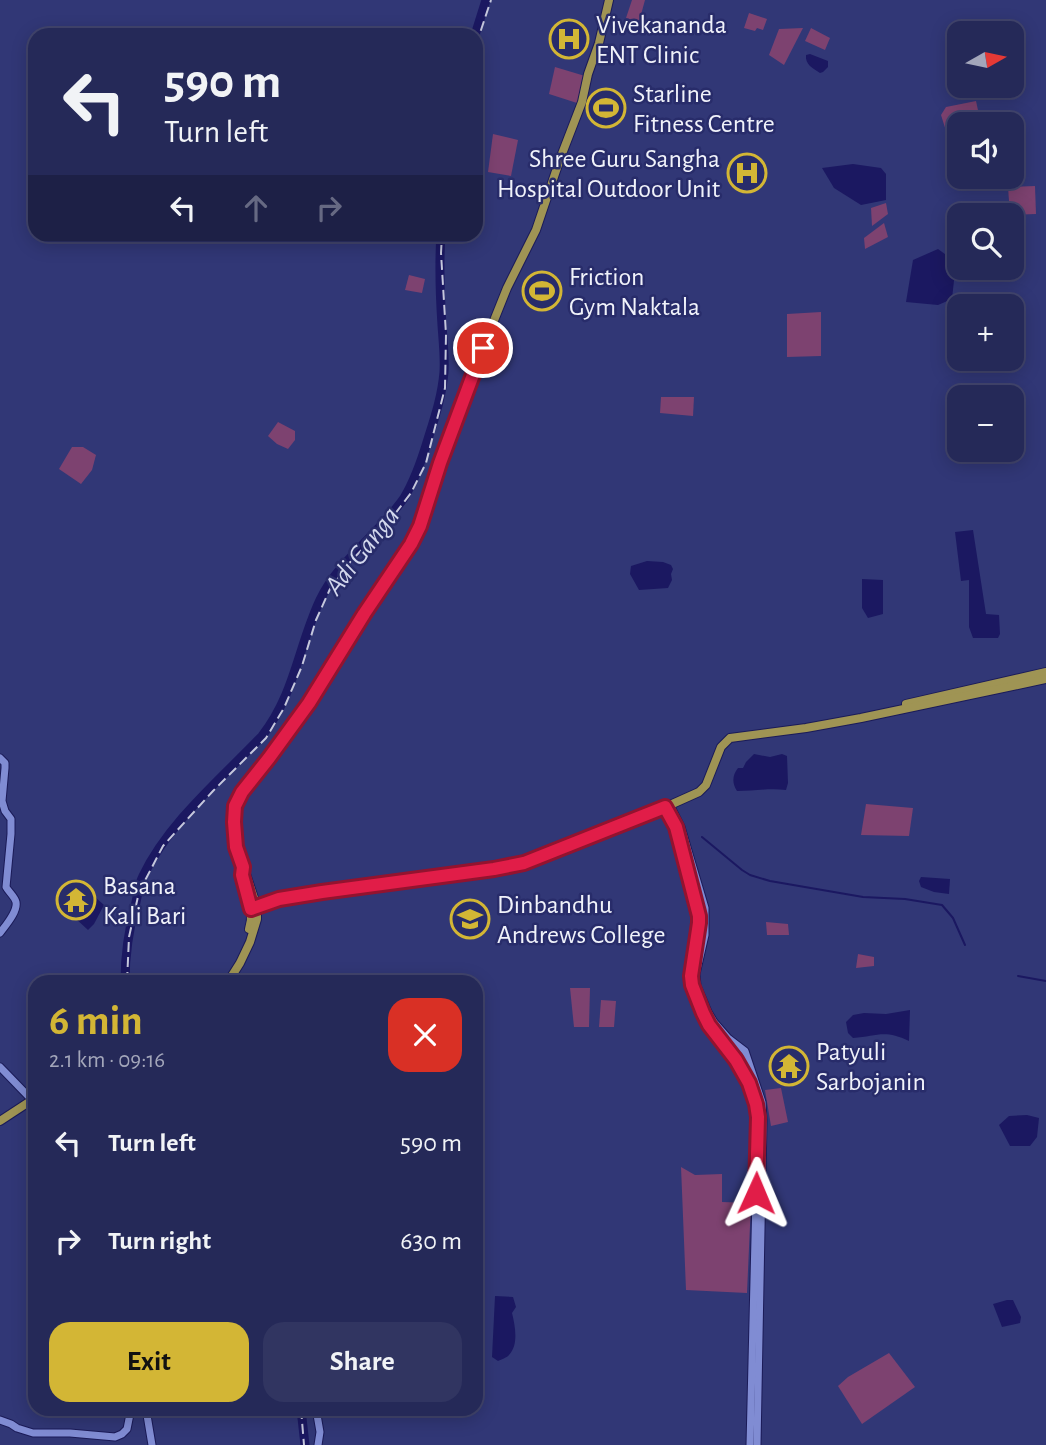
<!DOCTYPE html>
<html lang="en">
<head>
<meta charset="utf-8">
<style>
	body { margin:0; font-family:"Alegreya Sans",sans-serif; background:#313561; color:#f1f3f6; height:100vh; display:flex; flex-direction:column; font-size:26px; white-space:nowrap }
	* { box-sizing:border-box; margin:0 }
	p { font-size:23px; color:#a3a6ba }
	.icon { flex:none; width:38px; height:38px; fill:none; stroke:currentColor; stroke-width:2; stroke-linecap:round; stroke-linejoin:round }
	.map { position:relative; flex:1; overflow:hidden }
	.details { position:absolute; left:28px; top:975px; width:455px; height:441px; display:flex; flex-direction:column; background:#252958; border-radius:21px; box-shadow:0 4px 18px #0003,0 0 0 2px #42456e }
	.details>* { flex:none }
	.banner { position:absolute; left:28px; top:28px; width:455px; height:214px; border-radius:21px; box-shadow:0 4px 18px #0003,0 0 0 2px #42456e; background:#252958; color:#f1f3f6; overflow:hidden }
	.needle { width:46px; rotate:81deg }
	.controls { position:absolute; left:947px; top:21px; display:grid; gap:14px }
	.controls a { display:grid; place-items:center; width:77px; height:77px; border-radius:14px; background:#252958; box-shadow:0 4px 18px #0003,0 0 0 2px #42456e; font-size:35px }
	.pin { position:absolute; display:grid; place-items:center; width:60px; height:60px; color:#fff; margin:-30px; border:4px solid #fff; border-radius:50%; box-shadow:0 2px 7px #0007 }
	.me { position:absolute; width:77px; margin:-38px; rotate:1deg; stroke-linejoin:round; filter:drop-shadow(0 0 5px #0008) }
	.turn { display:flex; align-items:center; gap:24px; height:147px; padding:0 21px; font-size:32px }
	.turn .icon { width:91px; height:91px; stroke-width:2.5 }
	.turn b { display:block; font-size:49px; line-height:60px }
	.lanes { display:flex; align-items:center; height:66px; padding:0 21px; background:#0003; justify-content:center; gap:35px; direction:ltr }
	.lanes .off { opacity:.35 }
	.round { display:grid; place-items:center; flex:none; width:74px; height:74px; border-radius:21px; background:#313561 }
	.head { display:flex; align-items:center; justify-content:space-between; height:119px; padding:0 21px }
	h1 { font-size:42px; font-weight:600; line-height:52px; color:#d3b635 }
	.action { display:flex; gap:14px; margin-top:auto; padding:14px 21px }
	.action a { flex:1; height:80px; border-radius:21px; background:#d3b635; color:#111; font-size:28px; font-weight:600; line-height:80px; text-align:center }
	.action a+a { background:#313561; color:#f1f3f6 }
	ul { padding:0; list-style:none }
	li { display:flex; align-items:center; gap:21px; height:98px; padding:0 21px }
	li div { flex:1 }
	li b { display:block; font-size:26px }
	li em { font-style:normal }
	.map>svg:first-child { display:block }
</style>
</head>
<body>
<div class="map">
<svg width="1046" height="1445" viewBox="0 0 1046 1445">
	<rect width="100%" height="100%" fill="#313776"/>
	<!-- green -->
	<g fill="#7d4270">
		<polygon points="632,0 645,0 639,22 626,18"/>
		<polygon points="749,13 767,19 763,30 757,28 755,31 744,28"/>
		<polygon points="803,28 784,65 769,55 779,29"/>
		<polygon points="811,28 830,38 825,50 805,41"/>
		<polygon points="555,67 585,76 577,103 549,94"/>
		<polygon points="976,101 981,124 959,124 959,132 947,134 941,115 946,107"/>
		<polygon points="493,134 518,140 511,176 488,172"/>
		<polygon points="1035,186 1036,214 1010,215 1008,187"/>
		<polygon points="886,203 888,214 872,226 871,208"/>
		<polygon points="884,223 888,237 865,249 864,238"/>
		<polygon points="409,275 425,279 422,293 405,290"/>
		<polygon points="821,312 821,356 787,357 787,314"/>
		<polygon points="661,397 694,397 693,416 660,413"/>
		<polygon points="278,422 295,431 295,440 288,449 277,444 268,436"/>
		<polygon points="72,447 83,447 96,455 92,470 81,484 59,469"/>
		<polygon points="866,804 913,808 909,836 861,835"/>
		<polygon points="766,922 788,924 789,935 767,935"/>
		<polygon points="858,954 874,957 874,966 856,968"/>
		<polygon points="570,988 590,988 589,1027 574,1027"/>
		<polygon points="601,1000 616,1001 614,1027 599,1027"/>
		<polygon points="781,1088 788,1122 771,1126 765,1090"/>
		<polygon points="681,1167 695,1175 722,1174 722,1202 751,1203 747,1293 686,1290"/>
		<polygon points="889,1353 915,1387 862,1424 838,1386 848,1377"/>
	</g>
	<!-- water -->
	<g fill="#1b1861">
		<path d="M 810,54 L 828,61 L 828,67 L 823,72 L 820,73 C 813,68 805,65 806,55 Z"/>
		<polygon points="853,164 881,168 886,174 886,200 861,205 834,188 822,168"/>
		<polygon points="938,249 956,262 952,299 938,305 906,302 913,260"/>
		<polygon points="973,530 986,614 999,615 1000,634 998,638 973,638 969,627 969,580 961,581 955,532"/>
		<polygon points="647,561 663,562 671,565 673,569 671,574 672,580 668,588 639,590 630,574 631,566"/>
		<polygon points="862,579 883,580 883,614 868,618 862,608"/>
		<path d="M 754,754 L 770,757 L 782,754 L 787,756 L 788,783 L 786,790 C 769,788 754,791 737,791 C 732,783 732,776 738,768 L 743,768 L 746,762 Z"/>
		<polygon points="921,877 950,879 949,894 934,892 921,887 919,881"/>
		<polygon points="95,897 104,905 94,924 88,930 75,918"/>
		<path d="M 910,1010 L 909,1041 C 885,1029 877,1036 853,1038 L 848,1033 L 846,1022 L 853,1015 L 864,1013 L 886,1014 Z"/>
		<polygon points="1027,1115 1039,1118 1037,1137 1030,1146 1010,1146 999,1125 1009,1116"/>
		<path d="M 495,1296 L 513,1297 L 516,1307 L 512,1313 C 515,1325 519,1345 509,1355 C 508,1357 500,1360 498,1361 L 492,1357 Z"/>
		<polygon points="1007,1300 1013,1300 1021,1317 1020,1323 1002,1327 993,1304"/>
	</g>
	<g fill="none" stroke-linecap="round" stroke-linejoin="round">
		<!-- stream -->
		<g stroke="#1b1861" stroke-width="2">
			<polyline points="702,837 742,870 750,875 770,881 863,897 905,899 942,905 953,918 965,945"/>
			<polyline points="1018,976 1046,981"/>
		</g>
		<!-- river -->
		<g stroke="#1b1861" stroke-width="9">
			<polyline points="475,35 486,0"/>
			<path d="M 125,982 C 125,954 129,928 136,902 C 138,893 139,884 143,876 C 169,822 221,779 262,736 C 295,694 298,647 320,600 C 339,560 379,534 404,498 C 415,480 422,459 428,439 C 435,417 442,396 444,372 C 445,357 443,340 442,325 C 440,295 439,264 441,234"/>
			<polyline points="301,1409 305,1445"/>
		</g>
		<defs>
			<g id="secondary">
				<path d="M 0,758 L 5,763 L 5,768 L 2,801 L 5,811 L 11,819 L 11,834 L 6,887 C 8,891 15,897 16,902 C 18,912 5,926 0,933"/>
				<polyline points="670,805 681,827 705,908 705,935 696,974 697,986 708,1012 714,1022 728,1038 745,1051 762,1102 763,1121 757,1445"/>
				<polyline points="673,820 696,899 699,916 691,976 694,992 700,1007 709,1025 732,1054 746,1078 756,1104 758,1114 750,1445"/>
				<polyline points="0,1067 32,1100"/>
				<polyline points="146,1409 152,1445"/>
				<polyline points="316,1409 320,1432 318,1445"/>
				<polyline points="0,1420 11,1424 17,1428 33,1433 70,1433 115,1437 122,1434 127,1429 131,1409"/>
			</g>
			<g id="primary">
				<polyline points="906,704 1046,672"/>
				<path d="M 245,888 C 249,903 254,914 249,929"/>
				<polyline points="252,909 279,899 322,892 494,869 524,863 670,805 699,792 706,785 721,747 730,738 806,728 861,718 1046,679"/>
				<polyline points="228,982 240,963 250,942 257,919 257,907 237,847 234,822 235,806 242,792 269,758 308,703 364,614 411,544 420,526 440,463 483,348 507,288 536,230 560,159 582,102 588,74 599,43 609,0"/>
				<polyline points="0,1121 35,1098"/>
			</g>
		</defs>
		<!-- secondary casing -->
		<use href="#secondary" stroke="#1b1b58" stroke-width="9"/>
		<!-- primary casing -->
		<use href="#primary" stroke="#1b1b58" stroke-width="10"/>
		<!-- secondary -->
		<use href="#secondary" stroke="#808cd3" stroke-width="7"/>
		<!-- primary -->
		<use href="#primary" stroke="#9f9454" stroke-width="8"/>
		<!-- rail -->
		<g stroke="#c5c7dc" stroke-width="2" stroke-dasharray="10 5" stroke-linecap="butt">
			<polyline points="476,45 491,0"/>
			<polyline points="127,982 129,937 139,892 163,846 213,791 266,738 284,708 302,666 316,620 330,589 351,561 391,519 411,493 426,463 445,388 446,334 441,253 442,234"/>
			<polyline points="301,1409 304,1445"/>
		</g>
	</g>
	<g fill="none" stroke-linecap="round" stroke-linejoin="round">
		<defs>
			<polyline id="route" points="483,348 440,463 420,526 411,544 364,614 309,703 269,758 242,792 235,806 234,822 236,847 243,867 242,875 251,909 279,899 322,892 494,869 524,863 665,807 676,827 699,916 699,923 691,976 692,985 703,1013 709,1025 736,1060 749,1083 756,1104 758,1117 756,1193"/>
		</defs>
		<!-- route casing -->
		<use href="#route" stroke="#92132f" stroke-width="18"/>
		<!-- route -->
		<use href="#route" stroke="#e11d48" stroke-width="12"/>
	</g>
	<!-- icons -->
	<defs>
		<symbol id="hospital-ring" viewBox="-11 -11 22 22"><circle r="9.5" fill="#282c6a" stroke="#d3b635" stroke-width="1.5"/><path d="M-5-5h3v3.5h4V-5h3V5h-3V1.5h-4V5h-3Z" fill="#d3b635"/></symbol>
		<symbol id="stadium-ring" viewBox="-11 -11 22 22"><circle r="9.5" fill="#282c6a" stroke="#d3b635" stroke-width="1.5"/><path d="M0-5a6.5 5 0 1 0 0 10a6.5 5 0 1 0 0-10ZM-3.5-1.8h7v3.6h-7Z" fill="#d3b635"/></symbol>
		<symbol id="temple-ring" viewBox="-11 -11 22 22"><circle r="9.5" fill="#282c6a" stroke="#d3b635" stroke-width="1.5"/><path d="M0-6L5-2H3V0L6.5 2.5H4V6H1.5V3h-3V6H-4V2.5H-6.5L-3 0V-2H-5Z" fill="#d3b635"/></symbol>
		<symbol id="university-ring" viewBox="-11 -11 22 22"><circle r="9.5" fill="#282c6a" stroke="#d3b635" stroke-width="1.5"/><path d="M0-5L7-2L0 1L-7-2ZM-4 1L0 2.5L4 1V4Q0 6-4 4Z" fill="#d3b635"/></symbol>
	</defs>
	<g fill-rule="evenodd">
		<use href="#hospital-ring" x="547" y="17" width="44" height="44"/>
		<use href="#stadium-ring" x="584" y="86" width="44" height="44"/>
		<use href="#hospital-ring" x="725" y="151" width="44" height="44"/>
		<use href="#stadium-ring" x="520" y="269" width="44" height="44"/>
		<use href="#temple-ring" x="54" y="878" width="44" height="44"/>
		<use href="#university-ring" x="448" y="897" width="44" height="44"/>
		<use href="#temple-ring" x="767" y="1044" width="44" height="44"/>
	</g>
	<g text-anchor="middle" stroke-width="5" stroke-linejoin="round" paint-order="stroke">
		<!-- poi labels -->
		<g font-size="26" fill="#f0f2fa" stroke="#282c6a" text-anchor="start">
			<text x="596" y="33">Vivekananda<tspan x="596" dy="30">ENT Clinic</tspan></text>
			<text x="633" y="102">Starline<tspan x="633" dy="30">Fitness Centre</tspan></text>
			<text x="720" y="167" text-anchor="end">Shree Guru Sangha<tspan x="720" dy="30">Hospital Outdoor Unit</tspan></text>
			<text x="569" y="285">Friction<tspan x="569" dy="30">Gym Naktala</tspan></text>
			<text x="103" y="894">Basana<tspan x="103" dy="30">Kali Bari</tspan></text>
			<text x="497" y="913">Dinbandhu<tspan x="497" dy="30">Andrews College</tspan></text>
			<text x="816" y="1060">Patyuli<tspan x="816" dy="30">Sarbojanin</tspan></text>
		</g>
		<!-- water labels -->
		<g font-size="28" font-style="italic" fill="#d3d8ed" stroke="#282c6a">
			<text transform="translate(361 550) rotate(-52)" y="10">Adi Ganga</text>
		</g>
	</g>
</svg>
<div class="controls">
<a><svg class="needle" viewBox="-14 -14 28 28"><path d="M0-13l5 13h-10z" fill="#e53935"/><path d="M0 13l5-13h-10z" fill="#a3a6ba"/></svg></a>
<a><svg class="icon" aria-label="sound" viewBox="0 0 24 24"><path d="M4 9h4l5-4v14l-5-4H4zM17 9q2 3 0 6"/></svg></a>
<a><svg class="icon" aria-label="search" viewBox="0 0 24 24"><circle cx="10" cy="10" r="6"/><path d="M15 15l6 6"/></svg></a>
<a>+</a>
<a>−</a>
</div>
<div class="pin" style="left:483px;top:348px;background:#d93025"><svg class="icon" aria-label="arrive" viewBox="0 0 24 24"><path d="M6 21V4h12l-3 4 3 4H6"/></svg></div>
<svg class="me" style="left:756px;top:1193px" viewBox="-20 -20 40 40"><path d="M0-17L14 15 0 8-14 15z" fill="#e11d48" stroke="#fff" stroke-width="4"/></svg>
<div class="banner">
<div class="turn"><svg class="icon" aria-label="left" viewBox="0 0 24 24"><path d="M17 20v-9H6M10 6l-5 5 5 5"/></svg><div><b>590 m</b>Turn left</div></div>
<div class="lanes"><svg class="icon" aria-label="left" viewBox="0 0 24 24"><path d="M17 20v-9H6M10 6l-5 5 5 5"/></svg><svg class="icon off" aria-label="ahead" viewBox="0 0 24 24"><path d="M12 20V5M6 11l6-6 6 6"/></svg><svg class="icon off" aria-label="right" viewBox="0 0 24 24"><path d="M7 20v-9h11M14 6l5 5-5 5"/></svg></div>
</div>
<section class="details">
<div class="head"><div><h1>6 min</h1><p>2.1 km · 09:16</p></div><a class="round" style="background:#d93025;color:#fff"><svg class="icon" aria-label="close" viewBox="0 0 24 24"><path d="M6 6l12 12M18 6L6 18"/></svg></a></div>
<ul>
<li><svg class="icon" aria-label="left" viewBox="0 0 24 24"><path d="M17 20v-9H6M10 6l-5 5 5 5"/></svg><div><b>Turn left</b></div><em>590 m</em></li>
<li><svg class="icon" aria-label="right" viewBox="0 0 24 24"><path d="M7 20v-9h11M14 6l5 5-5 5"/></svg><div><b>Turn right</b></div><em>630 m</em></li>
</ul>
<div class="action"><a>Exit</a><a>Share</a></div>
</section>
</div>
</body>
</html>
